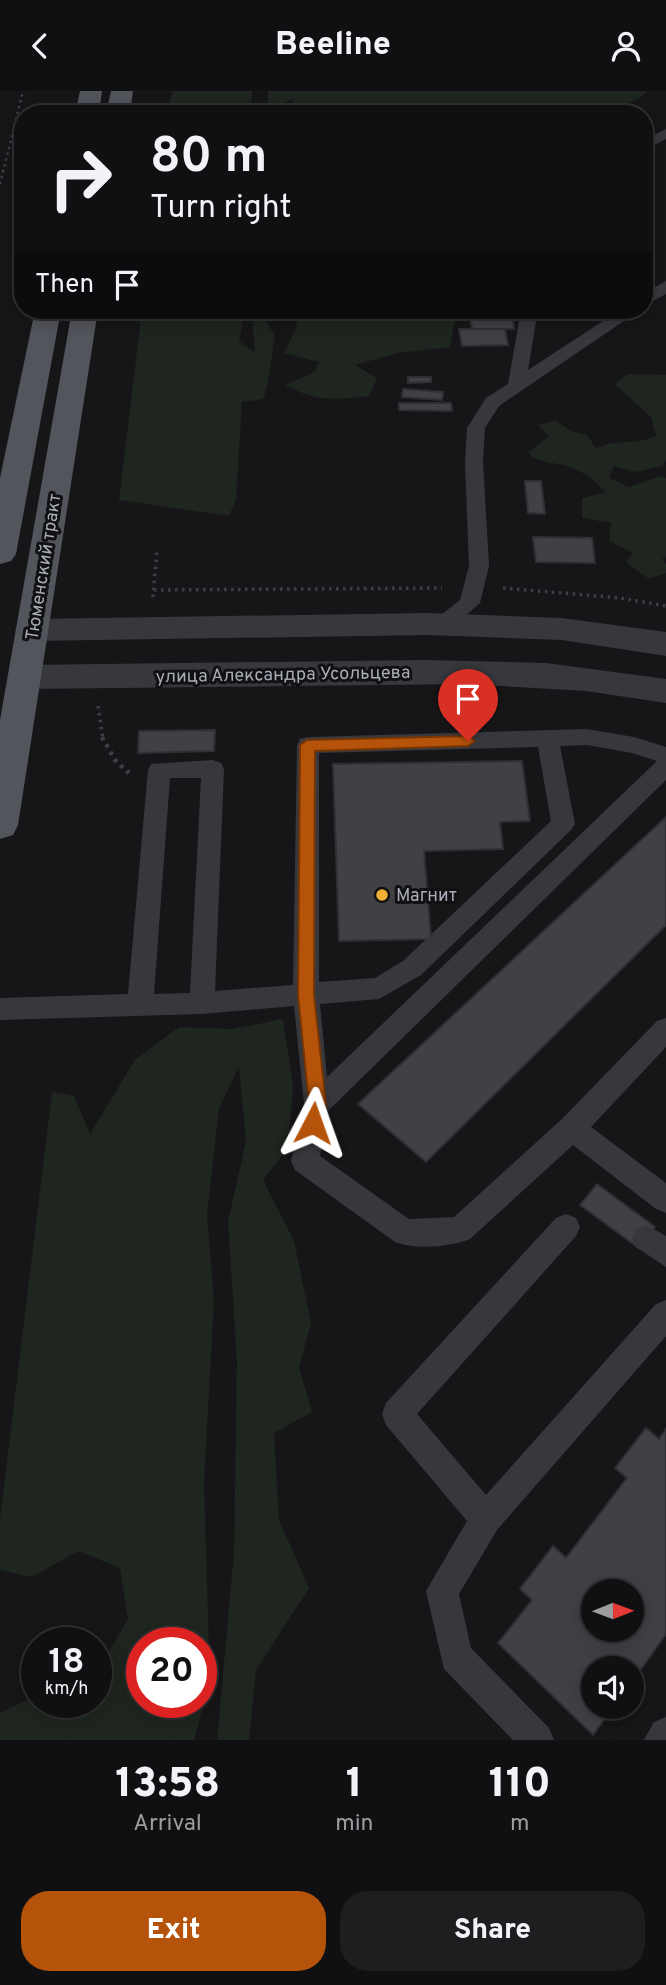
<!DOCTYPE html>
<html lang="en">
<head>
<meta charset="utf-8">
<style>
	body { margin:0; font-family:Overpass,sans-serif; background:#1e1e20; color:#f1f3f6; height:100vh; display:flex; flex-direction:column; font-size:26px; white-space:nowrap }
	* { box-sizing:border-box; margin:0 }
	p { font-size:23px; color:#9c9d9f }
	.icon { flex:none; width:38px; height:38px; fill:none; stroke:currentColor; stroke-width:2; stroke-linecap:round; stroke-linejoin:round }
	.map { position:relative; height:1649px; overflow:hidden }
	.sheet { display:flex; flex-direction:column; background:#101012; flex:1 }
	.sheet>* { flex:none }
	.top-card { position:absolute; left:14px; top:14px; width:639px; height:214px; border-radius:28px; box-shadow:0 4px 18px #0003,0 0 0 2px #303032; background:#101012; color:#f1f3f6; overflow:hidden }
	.needle { width:46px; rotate:89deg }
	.fabs { position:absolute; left:581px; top:1488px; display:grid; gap:14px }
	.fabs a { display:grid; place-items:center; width:63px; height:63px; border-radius:50%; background:#101012; box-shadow:0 4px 18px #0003,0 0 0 2px #303032; font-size:35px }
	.speed { position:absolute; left:21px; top:1536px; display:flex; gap:14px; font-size:35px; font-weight:700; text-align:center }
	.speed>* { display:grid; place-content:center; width:91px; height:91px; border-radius:50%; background:#101012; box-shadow:0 4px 18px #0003,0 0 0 2px #303032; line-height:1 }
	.speed small { font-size:18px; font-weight:400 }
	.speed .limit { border:10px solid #d22; background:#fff; color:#111 }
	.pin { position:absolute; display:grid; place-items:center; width:60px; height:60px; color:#fff; margin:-72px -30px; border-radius:50% 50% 50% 0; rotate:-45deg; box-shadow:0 0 7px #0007 }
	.pin .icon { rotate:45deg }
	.me { position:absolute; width:77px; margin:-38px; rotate:4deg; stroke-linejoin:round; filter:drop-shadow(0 0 5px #0008) }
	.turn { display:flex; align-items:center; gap:24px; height:147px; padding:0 21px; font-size:32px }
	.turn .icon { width:91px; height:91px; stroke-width:2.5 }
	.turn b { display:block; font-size:49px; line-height:60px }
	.then { display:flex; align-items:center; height:66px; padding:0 21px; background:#0003; gap:14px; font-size:26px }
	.eta { display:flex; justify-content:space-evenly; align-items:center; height:119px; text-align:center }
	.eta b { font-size:42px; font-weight:800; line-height:49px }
	.primary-button { display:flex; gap:14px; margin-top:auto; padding:14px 21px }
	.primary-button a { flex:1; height:80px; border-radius:28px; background:#b45309; color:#fff; font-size:28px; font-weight:800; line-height:80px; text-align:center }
	.primary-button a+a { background:#1e1e20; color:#f1f3f6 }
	header { display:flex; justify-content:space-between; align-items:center; height:91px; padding:0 21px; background:#101012; font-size:32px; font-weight:800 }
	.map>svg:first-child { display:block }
</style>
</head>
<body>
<header><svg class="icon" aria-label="back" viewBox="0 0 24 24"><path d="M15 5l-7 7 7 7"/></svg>Beeline<svg class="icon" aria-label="person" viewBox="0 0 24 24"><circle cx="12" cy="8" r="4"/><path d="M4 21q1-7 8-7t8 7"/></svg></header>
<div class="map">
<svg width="666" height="1649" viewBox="0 0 666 1649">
	<rect width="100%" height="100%" fill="#161618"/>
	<!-- green -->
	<g fill="#1e261f" fill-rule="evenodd">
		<polygon points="173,0 252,0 251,23 166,23"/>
		<polygon points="268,0 646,0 643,5 631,11 584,23 296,23 292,8 281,14 282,23 268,23"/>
		<path d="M 142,219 L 245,219 L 239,250 L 255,262 L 252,227 L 255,219 L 265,219 L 262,225 L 275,244 C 271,265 271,288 263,308 L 242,311 L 236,408 L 229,425 L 119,409 Z"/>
		<path d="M 293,219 L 452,219 L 456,223 L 450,256 L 398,262 L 355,274 L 377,287 L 369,305 C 335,309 316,311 285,294 L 315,281 L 319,271 L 284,262 L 297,235 Z"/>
		<path d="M 628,283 L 666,284 L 666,369 L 662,375 L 635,381 L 614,375 L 609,387 L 629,396 L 661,385 L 666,387 L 666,466 L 662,468 L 666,473 L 666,482 L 649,488 L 626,471 L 633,462 L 609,450 L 611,432 L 582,427 L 582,407 L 606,401 C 594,389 581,378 564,374 C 549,371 540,372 528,362 L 549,345 L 538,334 L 556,330 L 571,340 L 587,344 L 596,357 C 616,348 636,354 656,345 L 651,326 L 615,293 Z"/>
		<path d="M 283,928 L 293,996 L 288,1057 L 263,1089 L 294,1150 L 311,1232 L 299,1276 L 312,1321 L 274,1342 L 279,1429 L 309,1497 L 256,1579 L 249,1649 L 217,1649 L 234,1461 L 237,1270 L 228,1131 L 246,1050 L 239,976 L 219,1017 L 207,1125 L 214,1211 L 204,1392 L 210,1590 L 194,1649 L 0,1649 L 0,1622 L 37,1604 L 37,1612 L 96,1612 L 96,1583 L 128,1528 L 120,1477 L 78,1460 L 32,1486 L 0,1479 L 0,1428 L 52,1001 L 74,1005 L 90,1043 L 135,969 L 179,936 L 232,938 ZM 201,1552 L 201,1612 L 142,1612 L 142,1552 Z"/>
	</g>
	<!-- building -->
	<g fill="#404145" stroke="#303034" stroke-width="2" fill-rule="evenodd">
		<polygon points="469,219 511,219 512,226 470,227"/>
		<polygon points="512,226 514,238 472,238 470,227"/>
		<polygon points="459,238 505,238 508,254 462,255"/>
		<polygon points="408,286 431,286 431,291 408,292"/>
		<polygon points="403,298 443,301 442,309 402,306"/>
		<polygon points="399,312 451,312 452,320 399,319"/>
		<polygon points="525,390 541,390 545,423 528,422"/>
		<polygon points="533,446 592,447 595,472 536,471"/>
		<polygon points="215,639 214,660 138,662 139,640"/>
		<polygon points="522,670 530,730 500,731 503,758 424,760 431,848 339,850 333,673"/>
		<polygon points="666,726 666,834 426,1071 358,1013"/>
		<polygon points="597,1093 655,1136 639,1157 580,1114"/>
		<path d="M 646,1337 L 659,1348 L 666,1338 L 666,1543 L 632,1591 L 632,1577 L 593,1577 L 593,1615 L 614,1615 L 593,1644 L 498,1552 L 532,1509 L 520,1498 L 553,1455 L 566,1467 L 627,1387 L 615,1377 ZM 593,1500 L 632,1500 L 632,1538 L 593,1538 Z"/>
	</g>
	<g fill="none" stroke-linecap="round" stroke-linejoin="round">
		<!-- path-far2 -->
		<polyline stroke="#3d3f44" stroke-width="2.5" stroke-dasharray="2.5 3.5" stroke-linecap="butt" points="0,93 23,0"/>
		<!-- path-far1 -->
		<g stroke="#3d3f44" stroke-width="3.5" stroke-dasharray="2.5 4.5" stroke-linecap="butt">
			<polyline points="503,497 620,507 666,515"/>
			<polyline points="154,499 442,497"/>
			<polyline points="153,506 157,459"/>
			<polyline points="98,615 103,648"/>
		</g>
		<!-- path -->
		<polyline stroke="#3d3f44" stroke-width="4.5" stroke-dasharray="3.5 5" stroke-linecap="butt" points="102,646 115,669 129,682"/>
		<!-- service -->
		<g fill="#37383d" fill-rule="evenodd">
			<polygon points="666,38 666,48 644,60 644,49"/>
			<polygon points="666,190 666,203 644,215 644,202"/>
			<polygon points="521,219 538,219 528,279 620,219 640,219 499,315 485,337 483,371 489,475 480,512 455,534 428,540 421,538 418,533 421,528 442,523 460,509 469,475 465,371 467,337 486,307 508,293"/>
			<path d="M 587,638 L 634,646 L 666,656 L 666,689 L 329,1019 L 320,1065 L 409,1128 L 454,1126 L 562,1028 L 657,930 L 666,927 L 666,956 L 591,1036 L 666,1092 L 666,1122 L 656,1118 L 573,1054 L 470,1148 C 450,1156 415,1159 395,1151 L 295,1079 L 291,1070 L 304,1013 L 294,915 L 202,923 L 0,929 L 0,907 L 128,903 L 148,679 L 151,673 L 213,669 L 221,672 L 224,678 L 215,900 L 293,894 L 297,654 L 300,648 L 308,646 ZM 587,654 L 632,662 L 657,670 L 327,986 L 320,913 L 379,908 L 421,884 L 571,739 L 575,733 L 560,655 ZM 538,656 L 551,730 L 403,870 L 375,887 L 319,891 L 319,662 ZM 170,687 L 201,687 L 190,902 L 154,903 Z"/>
			<polygon points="566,1123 576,1127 580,1136 576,1145 417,1323 486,1404 656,1213 666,1209 666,1245 497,1439 459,1503 471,1557 549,1637 554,1649 513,1649 444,1578 426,1500 467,1430 386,1334 382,1323 386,1312 556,1127"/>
			<polygon points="646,1134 666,1145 666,1176 636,1156 632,1147 636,1138"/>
			<polygon points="666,1626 666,1649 644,1649 654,1631"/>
		</g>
		<!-- minor -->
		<g fill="#37383d" fill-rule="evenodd">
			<polygon points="428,522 562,527 666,541 666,565 562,549 428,544 32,550 20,547 15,539 20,531 32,528"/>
			<polygon points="424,569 546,572 666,588 666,612 586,600 465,593 25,598 13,595 8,586 13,577 25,574"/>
		</g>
		<!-- primary -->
		<g fill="#53555c" fill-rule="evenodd">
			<polygon points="80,0 102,0 99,23 75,23"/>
			<polygon points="111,0 133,0 130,23 106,23"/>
			<polygon points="35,219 61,219 16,463 11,470 0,473 0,387"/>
			<polygon points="72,219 98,219 18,734 13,744 0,748 0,629"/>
		</g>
	</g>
	<!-- route -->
	<polygon fill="#b45309" stroke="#753606" stroke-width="2" points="468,645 475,650 468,655 315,660 314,904 326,1013 319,1037 313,1040 307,1037 304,1032 309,1013 298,904 300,654 307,649"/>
	<!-- markers -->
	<circle fill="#f2b134" stroke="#111113" stroke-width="2.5" cx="382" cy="804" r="7"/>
	<g text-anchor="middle" stroke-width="6" stroke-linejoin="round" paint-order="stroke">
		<!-- street labels -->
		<g font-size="18" fill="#a8adb8" stroke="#111113">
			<text transform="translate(43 476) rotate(-81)" y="6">Тюменский тракт</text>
			<text transform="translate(283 583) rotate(-1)" y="6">улица Александра Усольцева</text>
		</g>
		<!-- poi labels -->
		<g font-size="18" fill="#a8adb8" stroke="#111113" text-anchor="start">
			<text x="396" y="810">Магнит</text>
		</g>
	</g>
</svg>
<div class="fabs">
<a><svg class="needle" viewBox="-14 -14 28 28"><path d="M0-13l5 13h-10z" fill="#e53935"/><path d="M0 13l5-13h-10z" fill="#9c9d9f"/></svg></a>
<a><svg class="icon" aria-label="sound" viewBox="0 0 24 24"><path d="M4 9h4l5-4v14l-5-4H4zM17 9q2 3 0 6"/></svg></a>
</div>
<div class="speed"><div>18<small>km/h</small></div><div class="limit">20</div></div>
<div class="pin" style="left:468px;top:650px;background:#d93025"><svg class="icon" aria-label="arrive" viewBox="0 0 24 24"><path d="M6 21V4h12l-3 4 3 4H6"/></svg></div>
<svg class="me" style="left:313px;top:1032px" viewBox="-20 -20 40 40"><path d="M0-17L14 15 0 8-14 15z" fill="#b45309" stroke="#fff" stroke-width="4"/></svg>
<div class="top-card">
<div class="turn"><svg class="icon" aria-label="right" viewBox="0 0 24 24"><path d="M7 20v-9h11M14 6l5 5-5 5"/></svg><div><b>80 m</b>Turn right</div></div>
<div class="then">Then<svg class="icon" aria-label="arrive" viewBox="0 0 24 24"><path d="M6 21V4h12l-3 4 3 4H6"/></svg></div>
</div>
</div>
<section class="sheet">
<div class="eta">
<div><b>13:58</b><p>Arrival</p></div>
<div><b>1</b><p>min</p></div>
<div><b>110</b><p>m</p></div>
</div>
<div class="primary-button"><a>Exit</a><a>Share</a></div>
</section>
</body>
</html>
